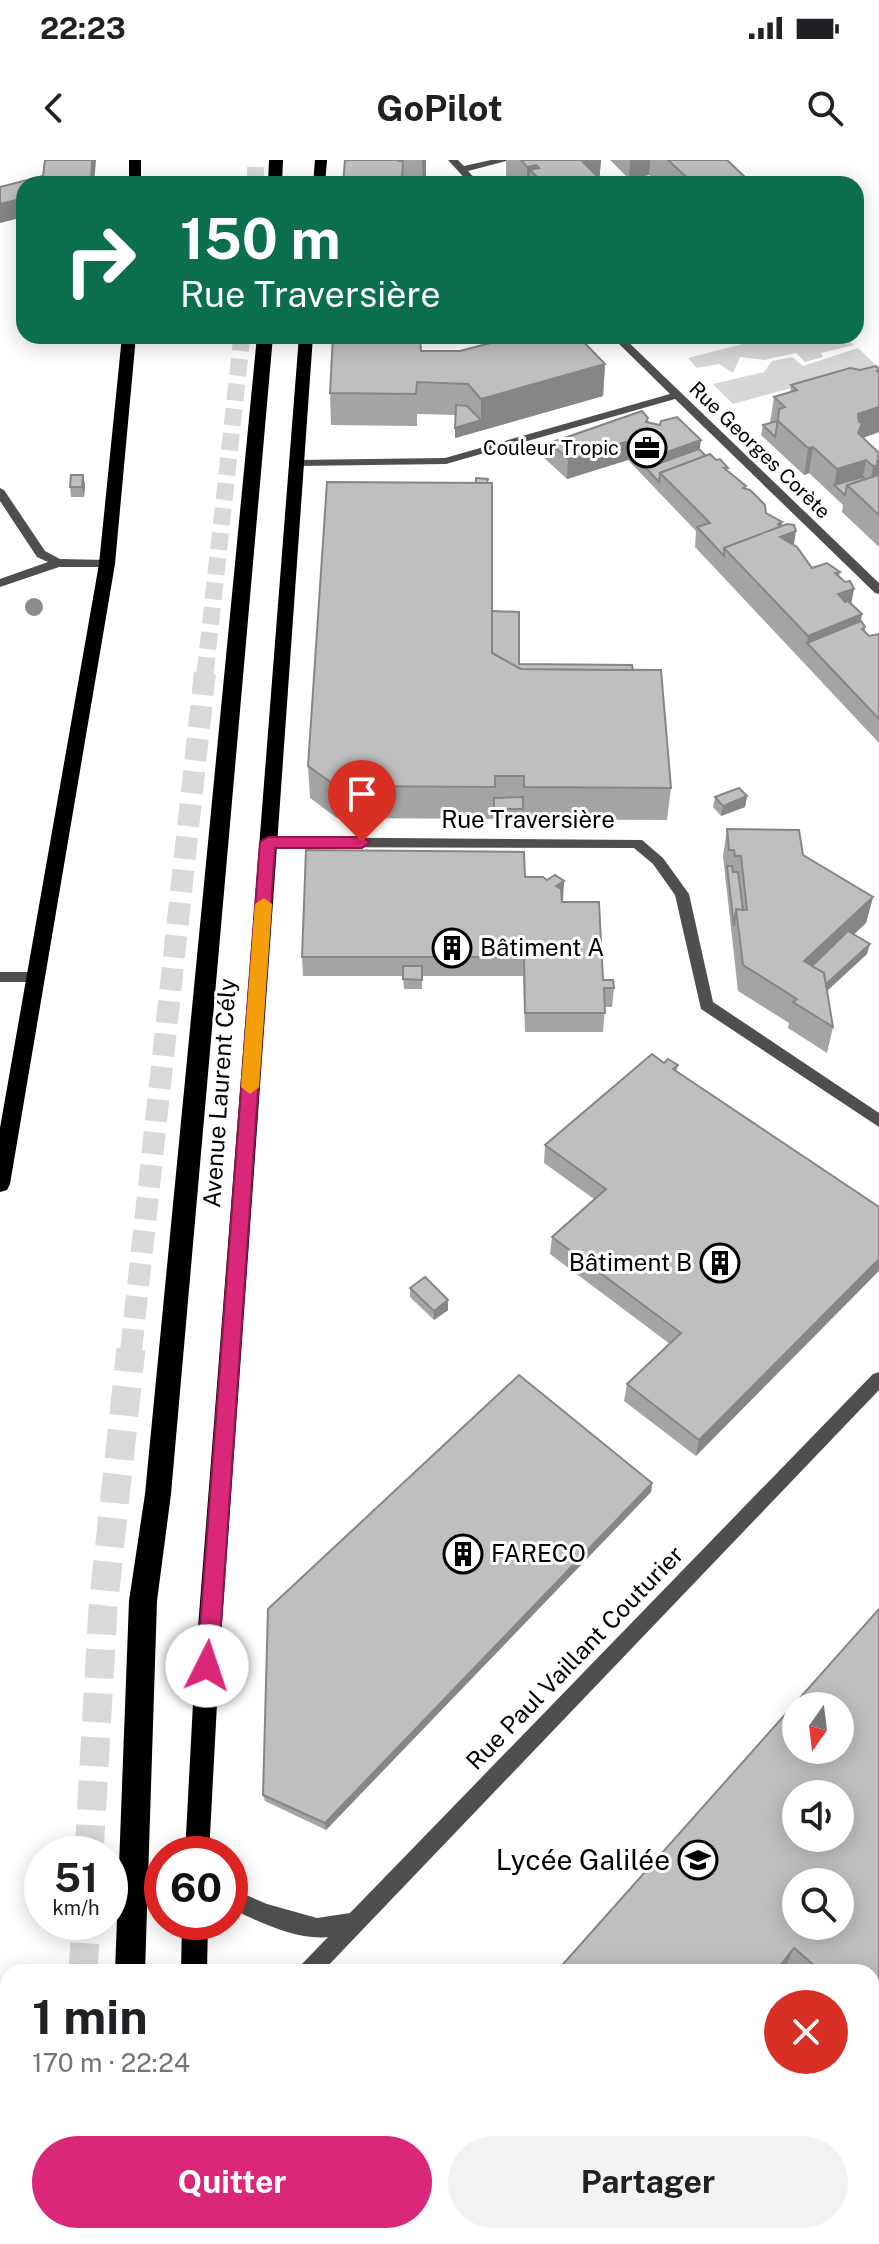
<!DOCTYPE html>
<html lang="fr">
<head>
<meta charset="utf-8">
<style>
	body { margin:0; font-family:"Public Sans",sans-serif; background:#f2f2f2; color:#202124; height:100vh; display:flex; flex-direction:column; font-size:30px; white-space:nowrap }
	* { box-sizing:border-box; margin:0 }
	p { font-size:26px; color:#757577 }
	.icon { flex:none; width:44px; height:44px; fill:none; stroke:currentColor; stroke-width:2; stroke-linecap:round; stroke-linejoin:round }
	.map { position:relative; flex:1; overflow:hidden }
	.panel { position:absolute; left:0px; top:1804px; width:880px; height:280px; display:flex; flex-direction:column; background:#fff; border-radius:24px 24px 0 0; box-shadow:0 4px 20px #0003 }
	.panel>* { flex:none }
	.top-card { position:absolute; left:16px; top:16px; width:848px; height:168px; border-radius:24px; box-shadow:0 4px 20px #0003; background:#0b6e4f; color:#fff; overflow:hidden }
	.needle { width:52px; rotate:194deg }
	.tools { position:absolute; left:782px; top:1532px; display:grid; gap:16px }
	.tools a { display:grid; place-items:center; width:72px; height:72px; border-radius:50%; background:#fff; box-shadow:0 4px 20px #0003; font-size:40px }
	.speed { position:absolute; left:24px; top:1676px; display:flex; gap:16px; font-size:40px; font-weight:700; text-align:center }
	.speed>* { display:grid; place-content:center; width:104px; height:104px; border-radius:50%; background:#fff; box-shadow:0 4px 20px #0003; line-height:1 }
	.speed small { font-size:20px; font-weight:400 }
	.speed .limit { border:12px solid #d22; background:#fff; color:#111 }
	.pin { position:absolute; display:grid; place-items:center; width:68px; height:68px; color:#fff; margin:-82px -34px; border-radius:50% 50% 50% 0; rotate:-45deg; box-shadow:0 0 8px #0007 }
	.pin .icon { rotate:45deg }
	.me { position:absolute; width:88px; margin:-44px; rotate:4deg; stroke-linejoin:round; filter:drop-shadow(0 0 6px #0008) }
	.turn { display:flex; align-items:center; gap:28px; height:168px; padding:0 32px; font-size:36px }
	.turn .icon { width:104px; height:104px; stroke-width:2.5 }
	.turn b { display:block; font-size:56px; line-height:68px }
	.round { display:grid; place-items:center; flex:none; width:84px; height:84px; border-radius:42px; background:#f2f2f2 }
	.head { display:flex; align-items:center; justify-content:space-between; height:136px; padding:0 32px }
	h1 { font-size:48px; font-weight:700; line-height:60px }
	.action { display:flex; gap:16px; margin-top:auto; padding:16px 32px }
	.action a { flex:1; height:92px; border-radius:48px; background:#db2777; color:#fff; font-size:32px; font-weight:700; line-height:92px; text-align:center }
	.action a+a { background:#f2f2f2; color:#202124 }
	.status { display:flex; justify-content:space-between; align-items:center; height:56px; padding:0 40px; background:#fff; direction:ltr }
	.status svg { height:22px; fill:currentColor }
	header { display:flex; justify-content:space-between; align-items:center; height:104px; padding:0 32px; background:#fff; font-size:36px; font-weight:700 }
	.map>svg:first-child { display:block }
</style>
</head>
<body>
<div class="status"><b>22:23</b><svg viewBox="0 0 49 12"><path d="M0 12V9h3v3zM5 12V6h3v6zM10 12V3h3v9zM15 12V0h3v12zM26 1h20v11H26zM47 4h2v5h-2z"/></svg></div>
<header><svg class="icon" aria-label="back" viewBox="0 0 24 24"><path d="M15 5l-7 7 7 7"/></svg>GoPilot<svg class="icon" aria-label="search" viewBox="0 0 24 24"><circle cx="10" cy="10" r="6"/><path d="M15 15l6 6"/></svg></header>
<div class="map">
<svg width="879" height="2084" viewBox="0 0 879 2084">
	<rect width="100%" height="100%" fill="#fff"/>
	<!-- green -->
	<g fill="#d6d6d6">
		<polygon points="774,176 854,177 848,179 854,185 821,193 823,197 805,202 796,193 764,200 740,197 733,213 719,204 697,208 688,198"/>
		<polygon points="858,188 876,205 733,244 713,224 764,212 772,201 792,197 803,206"/>
	</g>
	<g fill="none" stroke-linecap="round" stroke-linejoin="round">
		<!-- highway-tunnel-far2 -->
		<g stroke="#d9d9d9" stroke-width="17" stroke-dasharray="17 8" stroke-linecap="butt">
			<polyline points="255,24 256,0"/>
			<polyline points="205,514 242,176"/>
		</g>
		<!-- highway-tunnel-far1 -->
		<polyline stroke="#d9d9d9" stroke-width="22" stroke-dasharray="22 11" stroke-linecap="butt" points="131,1191 205,512"/>
		<!-- highway-tunnel -->
		<g stroke="#d9d9d9" stroke-width="29" stroke-dasharray="29 15" stroke-linecap="butt">
			<polyline points="89,1694 103,1448 131,1189"/>
			<polyline points="83,1812 86,1762"/>
			<polyline points="71,2084 72,2076"/>
		</g>
		<!-- lane -->
		<polygon fill="#4f4f4f" fill-rule="evenodd" points="0,812 36,812 43,817 36,822 0,822"/>
		<!-- street -->
		<g fill="#4f4f4f" fill-rule="evenodd">
			<polygon points="448,0 458,0 464,6 491,0 510,0 468,11 480,24 470,24"/>
			<polygon points="611,176 622,176 879,423 879,434 875,433 675,239 446,304 296,306 290,303 296,300 445,298 670,234"/>
			<polygon points="0,328 4,330 45,391 60,399 107,400 111,401 111,407 59,407 0,427 0,419 48,402 37,397 0,341"/>
			<polygon points="268,677 642,680 663,698 689,734 713,842 879,953 879,967 701,849 675,735 653,704 634,688 268,687 261,682"/>
			<path d="M 879,1212 L 879,1230 L 322,1812 L 298,1812 L 301,1805 L 328,1777 C 298,1781 257,1761 230,1748 L 230,1728 L 267,1744 L 317,1758 L 350,1753 L 873,1214 Z"/>
			<polygon points="35,2076 62,2076 59,2084 32,2084"/>
		</g>
		<!-- primary -->
		<g fill="#000" fill-rule="evenodd">
			<rect x="129" y="0" width="12" height="24"/>
			<polygon points="315,0 327,0 325,24 313,24"/>
			<polygon points="122,176 136,176 115,404 10,1024 7,1030 0,1032 0,968 99,404"/>
			<polygon points="299,176 313,176 219,1506 209,1694 185,1694 195,1506"/>
			<polygon points="182,1762 208,1762 207,1812 181,1812"/>
			<polygon points="176,2076 204,2076 203,2084 175,2084"/>
		</g>
		<!-- highway -->
		<g fill="#000" fill-rule="evenodd">
			<polygon points="269,0 283,0 282,24 268,24"/>
			<polygon points="257,176 273,176 171,1334 157,1441 145,1812 115,1812 129,1441 145,1334"/>
			<rect x="105" y="2076" width="34" height="8"/>
		</g>
	</g>
	<!-- trees -->
	<circle fill="#8c8c8c" cx="34" cy="447" r="9"/>
	<!-- wall -->
	<g fill="#a4a4a4">
		<polygon points="345,0 426,0 426,15 423,24 404,23 404,24 343,24"/>
		<polygon points="506,0 601,0 599,19 605,24 513,24 506,16"/>
		<polygon points="610,0 727,0 744,21 751,24 659,24 649,15 629,19"/>
		<polygon points="421,191 605,204 603,236 455,278 456,255 417,254 417,266 331,265 330,233"/>
		<polygon points="879,209 879,272 863,278 879,293 879,387 842,352 843,345 809,313 804,315 761,275 763,265 770,263 774,237 790,232 791,225 860,210"/>
		<polygon points="648,258 648,261 701,280 699,289 706,296 727,311 746,329 766,353 782,362 782,366 794,385 812,408 840,412 839,417 851,444 862,454 861,461 865,467 865,471 869,476 879,474 879,583 695,387 696,371 628,300 567,319 542,296 542,286"/>
		<polygon points="83,315 85,325 84,337 71,337 70,327"/>
		<polygon points="492,470 519,504 632,510 671,628 667,660 337,658 310,638 308,606"/>
		<polygon points="747,636 745,647 721,656 713,647 715,637"/>
		<polygon points="727,669 803,695 873,737 866,763 854,774 867,794 827,831 833,867 827,893 788,868 789,863 738,831 723,696"/>
		<polygon points="525,717 564,721 562,741 603,820 614,828 612,847 605,847 603,872 525,872 523,816 422,816 422,829 404,829 403,816 303,816 302,797"/>
		<polygon points="664,903 678,905 677,911 879,1047 696,1296 624,1241 627,1224 670,1184 550,1094 552,1077 594,1039 544,1003 545,985"/>
		<polygon points="410,1128 448,1150 434,1160 410,1137"/>
		<polygon points="652,1323 651,1332 326,1670 265,1641 263,1635"/>
		<polygon points="879,1449 879,2084 816,2084 808,2076 872,2076 872,1812 791,1812 785,1807"/>
	</g>
	<!-- shaded-wall -->
	<g fill="#868686">
		<polygon points="92,0 96,0 94,24 81,24"/>
		<polygon points="422,0 426,0 426,15 423,24"/>
		<polygon points="580,0 601,0 599,24"/>
		<polygon points="630,0 650,0 649,15 629,19"/>
		<polygon points="536,5 536,15 530,10 530,24 527,24 527,7"/>
		<polygon points="24,38 24,57 0,63 0,44"/>
		<polygon points="605,204 603,236 455,278 455,268 481,260 481,239"/>
		<polygon points="879,247 879,272 856,280 858,254"/>
		<polygon points="701,280 698,300 646,308 645,318 647,299 643,295 641,314 642,304 635,296 634,307 636,287 652,283 650,298"/>
		<polygon points="629,281 628,300 567,319 568,299"/>
		<polygon points="813,287 809,313 804,315 808,288"/>
		<polygon points="879,296 879,313 877,326 868,333 873,306"/>
		<polygon points="866,300 861,327 847,325 834,325 837,309"/>
		<polygon points="83,315 85,325 84,337 82,327"/>
		<polygon points="782,362 781,374 796,371 792,398 776,403 778,364"/>
		<polygon points="854,429 849,456 862,454 858,474 807,483 808,476 838,434"/>
		<polygon points="747,636 745,647 721,656 723,646"/>
		<polygon points="564,721 563,740 555,745 556,726"/>
		<polygon points="873,737 866,763 806,820 804,801"/>
		<polygon points="870,784 867,794 818,839 820,829"/>
		<polygon points="879,1099 879,1111 696,1296 699,1280"/>
		<polygon points="448,1140 448,1150 434,1160 434,1151"/>
		<polygon points="652,1323 651,1332 326,1670 325,1663"/>
		<polygon points="794,1788 785,1807 781,1812 775,1812"/>
	</g>
	<!-- building -->
	<g fill="#bfbfbf" stroke="#868686" stroke-width="2" fill-rule="evenodd">
		<polygon points="45,0 92,0 91,22 81,24 24,24 24,38 0,44 0,27 43,16"/>
		<polygon points="345,0 399,0 399,1 403,1 402,18 397,18 397,24 343,24"/>
		<polygon points="521,0 581,0 605,24 544,24 530,10 539,8 536,5 527,7"/>
		<polygon points="668,0 727,0 745,17 738,18 751,24 694,24"/>
		<polygon points="333,176 420,176 421,191 460,191 517,176 578,176 605,204 481,239 468,224 417,222 416,234 330,233"/>
		<polygon points="876,206 879,209 879,210 877,211 879,212 879,247 858,254 859,262 862,263 858,273 879,293 878,296 879,300 877,301 878,305 873,306 866,300 837,309 813,287 808,288 778,261 779,249 785,247 774,237 797,230 791,225 850,208 860,210"/>
		<polygon points="456,245 467,246 481,260 455,268"/>
		<polygon points="642,251 648,258 646,262 660,265 661,261 677,257 701,280 647,299 643,295 659,290 652,283 636,287 629,281 568,299 550,283"/>
		<polygon points="777,261 777,266 775,277 763,265"/>
		<polygon points="549,284 549,292 542,286"/>
		<polygon points="699,289 706,296 660,313 659,322 646,308"/>
		<polygon points="651,292 643,295 642,304 635,296"/>
		<polygon points="710,294 716,300 720,299 728,308 724,308 746,326 743,328 750,330 765,345 766,353 782,362 778,364 781,367 724,388 724,396 697,367 710,363 660,313"/>
		<polygon points="71,315 83,315 82,327 70,327"/>
		<polygon points="879,315 879,355 847,325"/>
		<polygon points="863,317 865,319 847,325 845,335 834,325"/>
		<polygon points="476,318 488,319 487,323 476,323"/>
		<polygon points="327,322 492,323 492,493 521,509 661,510 671,628 524,627 524,616 495,616 495,627 336,626 308,606"/>
		<polygon points="787,364 794,365 796,371 780,377 797,387 812,408 827,403 840,412 835,413 845,422 850,421 854,429 838,434 845,442 848,441 862,454 808,476 724,388"/>
		<polygon points="492,451 519,452 519,504 632,505 633,510 521,509 492,493"/>
		<polygon points="861,461 865,467 862,469 869,476 879,474 879,559 807,483"/>
		<polygon points="739,628 747,636 723,646 715,637"/>
		<polygon points="523,637 523,649 494,649 494,638"/>
		<polygon points="727,669 799,670 803,695 873,737 804,801 824,813 833,867 793,842 797,839 743,805 736,749 747,750 741,696 735,696 734,690 729,690"/>
		<polygon points="306,690 524,692 525,717 543,717 547,720 555,715 564,721 556,726 561,729 562,742 599,742 603,820 613,820 614,828 604,828 605,853 525,853 524,797 302,797"/>
		<polygon points="727,706 732,706 733,712 738,712 743,750 736,749 734,766"/>
		<polygon points="848,771 870,784 826,824 824,813 812,806"/>
		<polygon points="403,806 422,806 422,820 403,819"/>
		<polygon points="652,894 664,903 668,899 678,905 673,909 879,1047 879,1099 699,1280 627,1224 681,1173 552,1077 606,1029 545,985"/>
		<polygon points="425,1117 448,1140 434,1151 410,1128"/>
		<polygon points="519,1215 652,1323 325,1663 263,1635 268,1449"/>
		<path d="M 879,1449 L 879,2084 L 840,2084 L 832,2076 L 872,2076 L 872,1812 L 822,1812 L 794,1788 L 775,1812 L 556,1812 ZM 796,1546 L 840,1546 L 840,1590 L 796,1590 ZM 796,1634 L 840,1634 L 840,1678 L 796,1678 ZM 796,1722 L 840,1722 L 840,1766 L 796,1766 Z"/>
		<polygon points="352,2076 695,2076 689,2084 345,2084"/>
	</g>
	<!-- route -->
	<polygon fill="#db2777" stroke="#8e194d" stroke-width="2" points="268,677 362,677 370,682 362,688 275,688 218,1506 215,1513 207,1516 200,1513 197,1506 260,682"/>
	<!-- slow -->
	<polygon fill="#f59e0b" points="264,738 272,744 259,927 250,934 241,927 255,744"/>
	<!-- icons -->
	<defs>
		<symbol id="office-ring" viewBox="-11 -11 22 22"><circle r="9.5" fill="#fff" stroke="#000" stroke-width="1.5"/><path d="M-6-3h4V-5.5h4V-3h4V5H-6ZM-1-4.5V-3h2v-1.5ZM-6 0V1H6V0Z" fill="#000"/></symbol>
		<symbol id="building-ring" viewBox="-11 -11 22 22"><circle r="9.5" fill="#fff" stroke="#000" stroke-width="1.5"/><path d="M-4-6H4V6H1V3H-1V6H-4ZM-2.5-4.3h1.7v1.8h-1.7ZM.8-4.3h1.7v1.8H.8ZM-2.5-1h1.7V.8h-1.7ZM.8-1h1.7V.8H.8Z" fill="#000"/></symbol>
		<symbol id="school-ring" viewBox="-11 -11 22 22"><circle r="9.5" fill="#fff" stroke="#000" stroke-width="1.5"/><path d="M0-5L7-2L0 1L-7-2ZM-4 1L0 2.5L4 1V4Q0 6-4 4Z" fill="#000"/></symbol>
	</defs>
	<g fill-rule="evenodd">
		<use href="#office-ring" x="625" y="266" width="44" height="44"/>
		<use href="#building-ring" x="430" y="766" width="44" height="44"/>
		<use href="#building-ring" x="698" y="1081" width="44" height="44"/>
		<use href="#building-ring" x="441" y="1372" width="44" height="44"/>
		<use href="#school-ring" x="676" y="1678" width="44" height="44"/>
	</g>
	<g text-anchor="middle" stroke-width="6" stroke-linejoin="round" paint-order="stroke">
		<!-- far-poi labels -->
		<g font-size="20" fill="#000" stroke="#fff" text-anchor="end">
			<text x="619" y="295">Couleur Tropic</text>
		</g>
		<!-- far-street labels -->
		<g font-size="20" fill="#000" stroke="#fff">
			<text transform="translate(760 290) rotate(44)" y="7">Rue Georges Corète</text>
		</g>
		<!-- street labels -->
		<g font-size="24" fill="#000" stroke="#fff">
			<text x="528" y="668">Rue Traversière</text>
			<text transform="translate(220 933) rotate(-86)" y="8">Avenue Laurent Cély</text>
			<text transform="translate(575 1498) rotate(-46)" y="8">Rue Paul Vaillant Couturier</text>
		</g>
		<!-- poi labels -->
		<g font-size="24" fill="#000" stroke="#fff" text-anchor="start">
			<text x="480" y="796">Bâtiment A</text>
			<text x="692" y="1111" text-anchor="end">Bâtiment B</text>
			<text x="491" y="1402">FARECO</text>
		</g>
		<!-- near-poi labels -->
		<g font-size="28" fill="#000" stroke="#fff" text-anchor="end">
			<text x="670" y="1710">Lycée Galilée</text>
		</g>
	</g>
</svg>
<div class="tools">
<a><svg class="needle" viewBox="-14 -14 28 28"><path d="M0-13l5 13h-10z" fill="#e53935"/><path d="M0 13l5-13h-10z" fill="#757577"/></svg></a>
<a><svg class="icon" aria-label="sound" viewBox="0 0 24 24"><path d="M4 9h4l5-4v14l-5-4H4zM17 9q2 3 0 6"/></svg></a>
<a><svg class="icon" aria-label="search" viewBox="0 0 24 24"><circle cx="10" cy="10" r="6"/><path d="M15 15l6 6"/></svg></a>
</div>
<div class="speed"><div>51<small>km/h</small></div><div class="limit">60</div></div>
<div class="pin" style="left:362px;top:682px;background:#d93025"><svg class="icon" aria-label="arrive" viewBox="0 0 24 24"><path d="M6 21V4h12l-3 4 3 4H6"/></svg></div>
<svg class="me" style="left:207px;top:1506px" viewBox="-20 -20 40 40"><circle r="19" fill="#fff"/><path d="M0-13L10 11 0 6-10 11z" fill="#db2777"/></svg>
<div class="top-card">
<div class="turn"><svg class="icon" aria-label="right" viewBox="0 0 24 24"><path d="M7 20v-9h11M14 6l5 5-5 5"/></svg><div><b>150 m</b>Rue Traversière</div></div>
</div>
<section class="panel">
<div class="head"><div><h1>1 min</h1><p>170 m · 22:24</p></div><a class="round" style="background:#d93025;color:#fff"><svg class="icon" aria-label="close" viewBox="0 0 24 24"><path d="M6 6l12 12M18 6L6 18"/></svg></a></div>
<div class="action"><a>Quitter</a><a>Partager</a></div>
</section>
</div>
</body>
</html>
